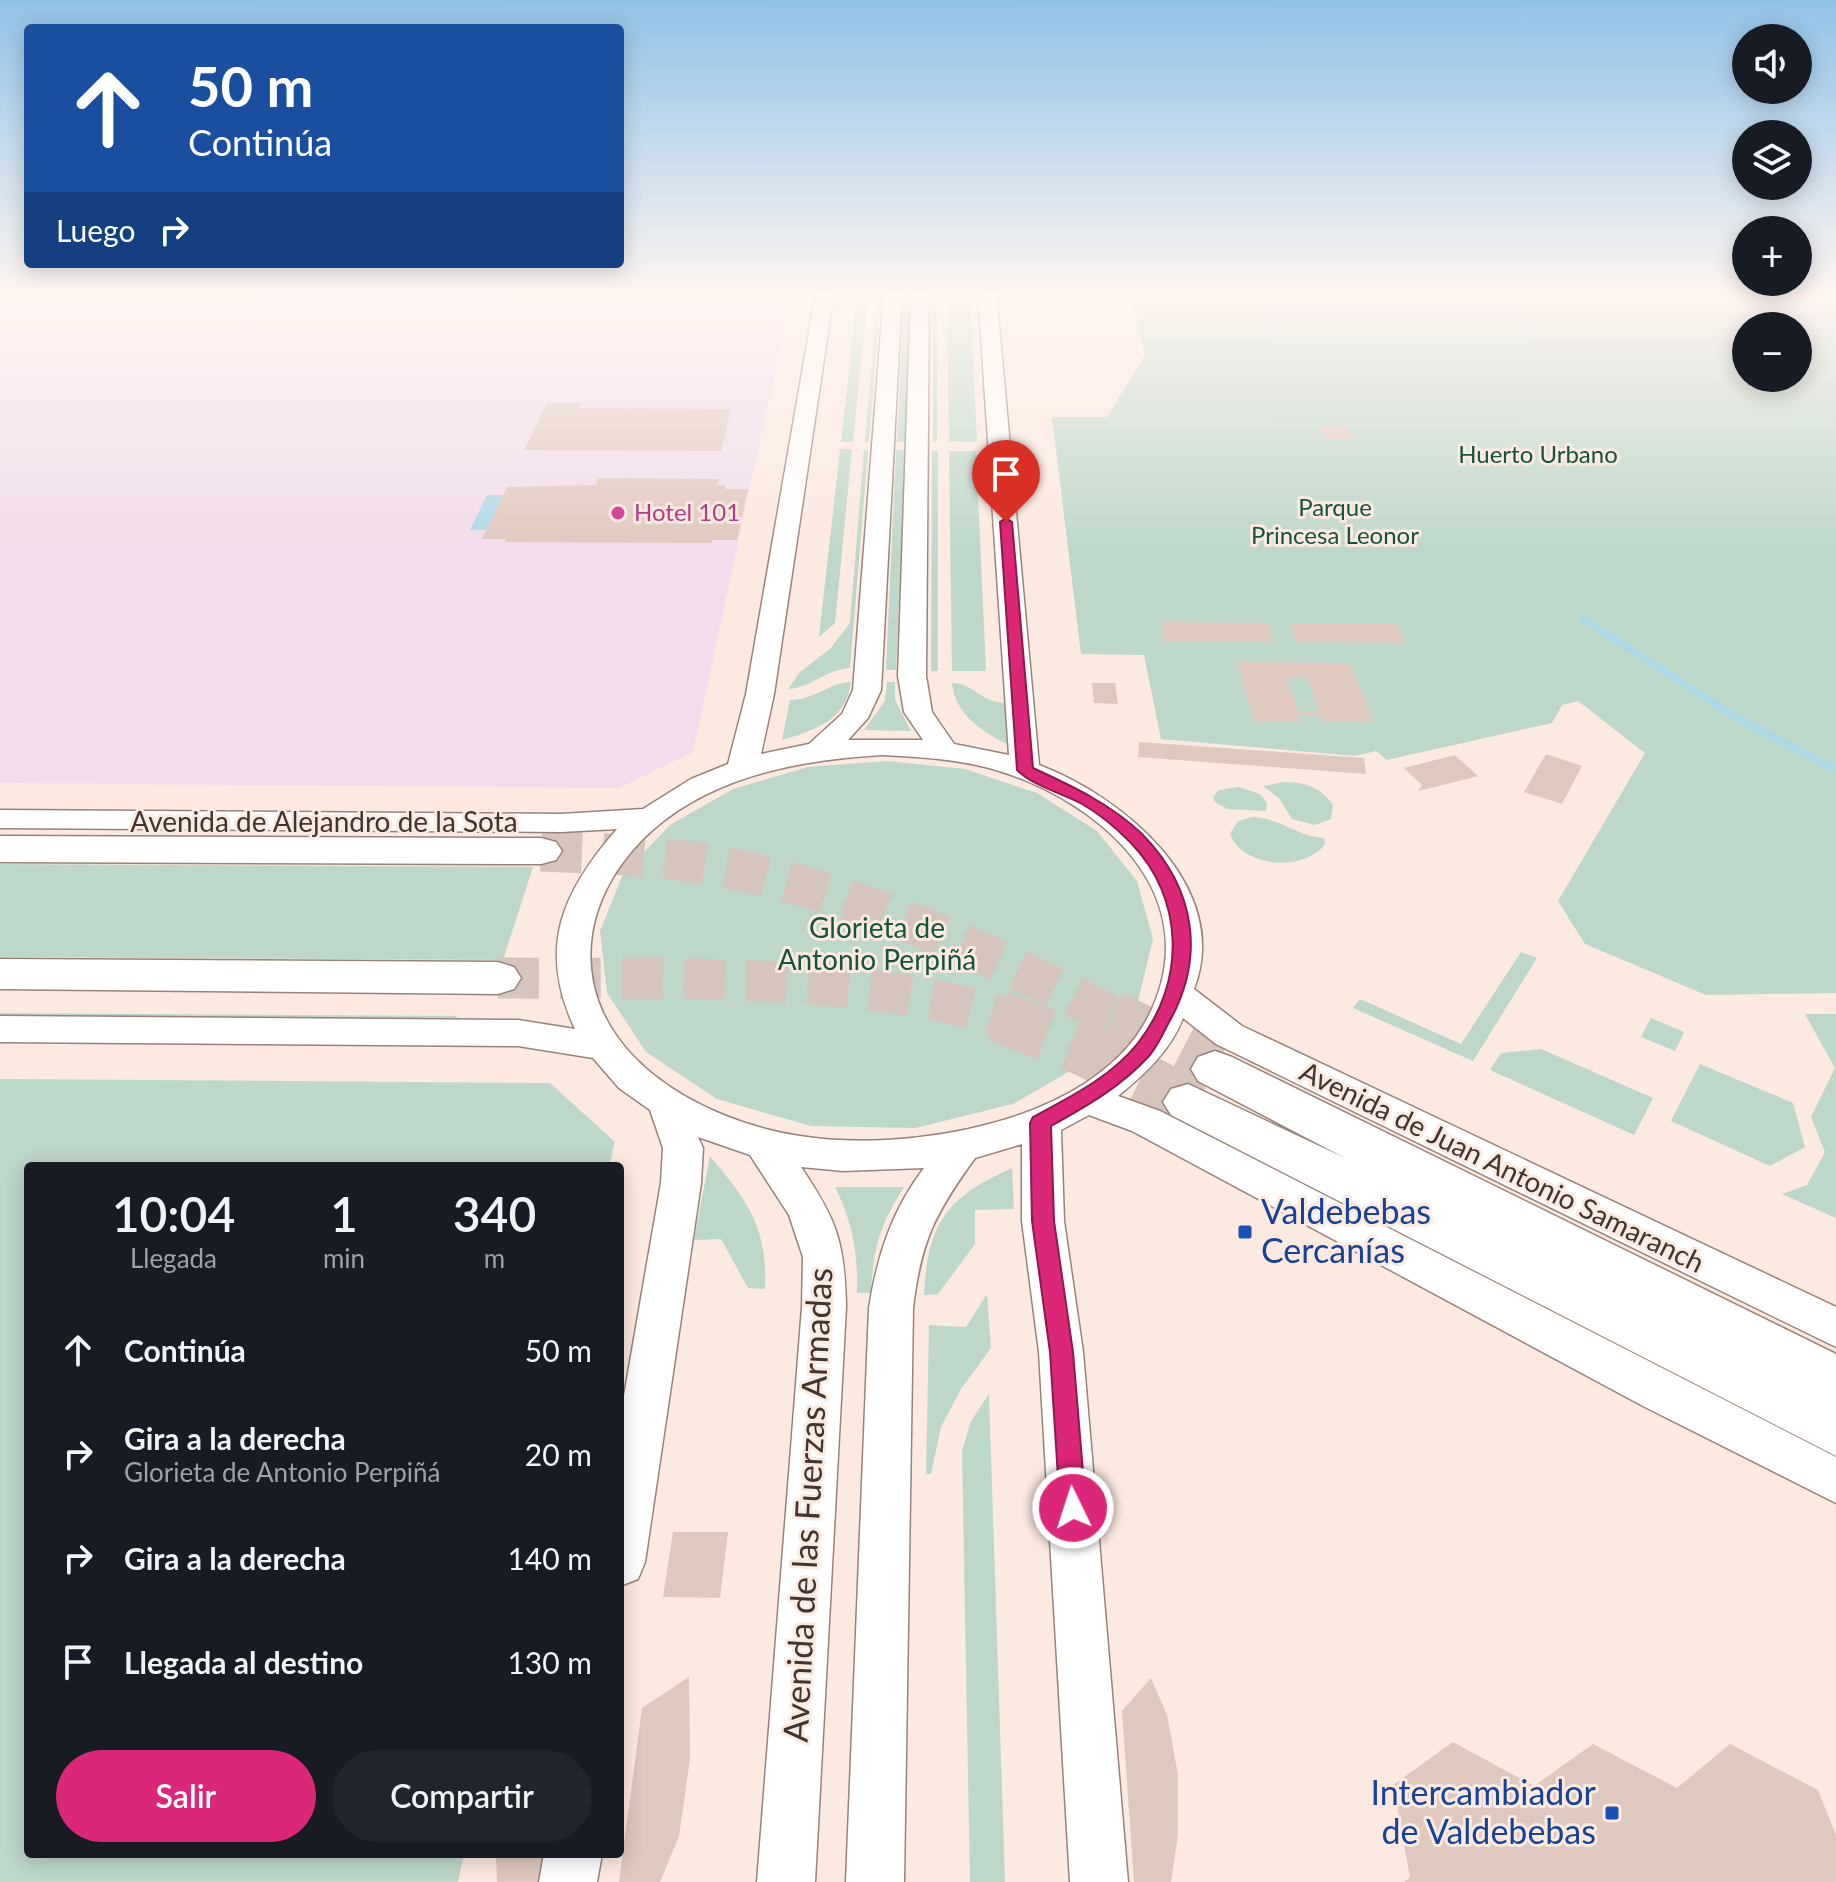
<!DOCTYPE html>
<html lang="es">
<head>
<meta charset="utf-8">
<style>
	body { margin:0; font-family:Lato,sans-serif; background:#20242c; color:#f1f3f6; height:100vh; display:flex; flex-direction:column; font-size:30px; white-space:nowrap }
	* { box-sizing:border-box; margin:0 }
	p { font-size:26px; color:#9ea1a6 }
	.icon { flex:none; width:44px; height:44px; fill:none; stroke:currentColor; stroke-width:2; stroke-linecap:round; stroke-linejoin:round }
	.map { position:relative; flex:1; overflow:hidden }
	.panel { position:absolute; left:24px; top:1162px; width:600px; height:696px; display:flex; flex-direction:column; background:#171b24; border-radius:8px; box-shadow:0 4px 20px #0003 }
	.panel>* { flex:none }
	.guide { position:absolute; left:24px; top:24px; width:600px; height:244px; border-radius:8px; box-shadow:0 4px 20px #0003; background:#1a4fa0; color:#fff; overflow:hidden }
	.buttons { position:absolute; left:1732px; top:24px; display:grid; gap:16px }
	.buttons a { display:grid; place-items:center; width:80px; height:80px; border-radius:50%; background:#171b24; box-shadow:0 4px 20px #0003; font-size:40px }
	.pin { position:absolute; display:grid; place-items:center; width:68px; height:68px; color:#fff; margin:-82px -34px; border-radius:50% 50% 50% 0; rotate:-45deg; box-shadow:0 0 8px #0007 }
	.pin .icon { rotate:45deg }
	.me { position:absolute; width:88px; margin:-44px; rotate:356deg; stroke-linejoin:round; filter:drop-shadow(0 0 6px #0008) }
	.turn { display:flex; align-items:center; gap:28px; height:168px; padding:0 32px; font-size:36px }
	.turn .icon { width:104px; height:104px; stroke-width:2.5 }
	.turn b { display:block; font-size:56px; line-height:68px }
	.then { display:flex; align-items:center; height:76px; padding:0 32px; background:#0003; gap:16px; font-size:30px }
	.eta { display:flex; justify-content:space-evenly; align-items:center; height:136px; text-align:center }
	.eta b { font-size:48px; font-weight:600; line-height:56px }
	.button { display:flex; gap:16px; margin-top:auto; padding:16px 32px }
	.button a { flex:1; height:92px; border-radius:48px; background:#db2777; color:#fff; font-size:32px; font-weight:600; line-height:92px; text-align:center }
	.button a+a { background:#20242c; color:#f1f3f6 }
	ul { padding:0; list-style:none }
	li { display:flex; align-items:center; gap:24px; height:104px; padding:0 32px }
	li div { flex:1 }
	li b { display:block; font-size:30px }
	li em { font-style:normal }
	.map>svg:first-child { display:block }
</style>
</head>
<body>
<div class="map">
<svg width="1836" height="1882" viewBox="0 0 1836 1882">
	<rect width="100%" height="100%" fill="#fce9df"/>
	<!-- commercial -->
	<polygon fill="#f1dceb" points="0,292 792,292 693,752 619,788 0,783"/>
	<!-- green -->
	<g fill="#bdd7c9" fill-rule="evenodd">
		<polygon points="858,292 868,292 853,442 841,442"/>
		<polygon points="878,292 881,292 869,442 865,442"/>
		<polygon points="904,292 911,292 906,442 897,442"/>
		<rect x="933" y="292" width="4" height="150"/>
		<polygon points="947,292 970,292 977,442 949,441"/>
		<path d="M 1130,292 L 1836,292 L 1836,993 L 1706,995 L 1585,944 L 1558,901 L 1645,753 L 1578,701 L 1562,705 L 1552,723 L 1387,760 L 1376,751 L 1355,756 L 1161,739 L 1144,655 L 1081,654 L 1052,417 L 1107,417 L 1145,355 ZM 1746,326 L 1798,326 L 1798,378 L 1746,378 Z"/>
		<polygon points="840,449 852,449 835,623 819,637"/>
		<path d="M 864,450 L 868,450 L 850,668 C 827,669 811,688 788,689 L 800,672 L 830,649 L 850,623 Z"/>
		<polygon points="896,450 905,450 896,670 886,670"/>
		<polygon points="932,451 938,451 938,671 931,671"/>
		<polygon points="949,451 976,451 986,671 952,671"/>
		<path d="M 851,682 C 846,720 816,730 782,740 L 790,700 C 815,700 828,683 851,682 Z"/>
		<polygon points="887,682 895,682 895,700 911,731 864,730 885,701"/>
		<path d="M 952,683 C 973,683 980,702 1005,703 L 1007,744 C 981,731 955,714 952,683 Z"/>
		<polygon points="887,761 965,769 1037,793 1097,831 1137,881 1153,939 1138,1001 1091,1059 1013,1104 915,1128 811,1126 717,1099 646,1052 607,993 600,931 623,874 670,825 733,789 808,767"/>
		<path d="M 1284,782 C 1304,782 1321,787 1333,805 L 1331,819 L 1315,825 L 1292,819 L 1279,798 L 1263,786 Z"/>
		<polygon points="1239,787 1260,794 1267,803 1266,811 1227,809 1215,802 1213,797 1219,790"/>
		<path d="M 1252,817 C 1278,817 1298,837 1324,838 L 1325,844 C 1306,872 1242,868 1230,834 L 1238,821 Z"/>
		<polygon points="0,864 533,867 503,960 0,957"/>
		<polygon points="1521,952 1537,958 1473,1061 1353,1008 1360,999 1461,1044"/>
		<polygon points="0,1013 457,1016 455,1021 0,1018"/>
		<polygon points="1805,1014 1836,1014 1836,1218 1782,1194 1807,1185 1825,1152 1811,1117 1835,1068"/>
		<polygon points="1651,1018 1684,1032 1675,1051 1641,1037"/>
		<polygon points="1541,1049 1653,1098 1634,1135 1490,1070 1501,1053"/>
		<polygon points="1700,1064 1793,1103 1805,1147 1770,1166 1671,1121"/>
		<polygon points="0,1079 550,1083 615,1142 609,1166 28,1166 28,1854 464,1854 458,1882 0,1882"/>
		<path d="M 710,1156 C 747,1200 768,1228 765,1289 L 748,1288 L 721,1239 L 694,1240 Z"/>
		<path d="M 1012,1168 L 1014,1209 L 975,1210 L 975,1244 L 938,1294 L 924,1295 C 928,1222 947,1197 1012,1168 Z"/>
		<path d="M 835,1187 L 904,1187 C 880,1225 873,1248 871,1293 L 857,1293 C 858,1253 853,1223 835,1187 Z"/>
		<polygon points="987,1294 991,1348 961,1389 941,1427 931,1474 926,1474 929,1325 966,1327"/>
		<polygon points="989,1394 1005,1882 970,1882 962,1451 971,1421"/>
	</g>
	<!-- water -->
	<polygon fill="#add8e5" points="487,495 503,495 486,530 470,530"/>
	<g fill="none" stroke-linecap="round" stroke-linejoin="round">
		<!-- stream-far1 -->
		<polyline stroke="#add8e5" stroke-width="7" points="1583,619 1736,717"/>
		<!-- stream -->
		<polyline stroke="#add8e5" stroke-width="8" points="1732,715 1836,770"/>
	</g>
	<!-- building -->
	<g fill="#dfc8bd" fill-rule="evenodd">
		<polygon points="547,403 581,403 578,408 731,409 721,451 524,450"/>
		<polygon points="1320,426 1346,426 1353,440 1326,440"/>
		<polygon points="598,478 719,479 717,485 725,485 725,489 748,489 737,540 712,540 712,543 505,542 506,539 482,539 507,487 596,485"/>
		<polygon points="1161,622 1268,623 1274,642 1165,641"/>
		<polygon points="1290,623 1397,624 1405,643 1296,642"/>
		<path d="M 1237,662 L 1350,663 L 1374,722 L 1323,721 L 1320,716 L 1299,716 L 1301,721 L 1254,721 ZM 1286,677 L 1307,677 L 1319,711 L 1298,711 Z"/>
		<polygon points="1092,683 1115,683 1118,704 1094,703"/>
		<polygon points="1139,742 1364,758 1366,774 1138,757"/>
		<polygon points="1546,754 1582,766 1562,804 1524,792"/>
		<polygon points="1455,755 1478,776 1418,791 1422,785 1404,768"/>
		<polygon points="673,1532 728,1532 720,1598 663,1597"/>
		<polygon points="689,1677 690,1759 679,1836 660,1882 619,1882 642,1708"/>
		<polygon points="1151,1678 1167,1715 1178,1775 1178,1835 1171,1882 1134,1882 1122,1711"/>
		<polygon points="1453,1742 1534,1786 1593,1744 1677,1788 1730,1744 1818,1790 1836,1835 1836,1882 1404,1882 1410,1877 1393,1785"/>
		<polygon points="496,1854 546,1854 541,1882 497,1882"/>
	</g>
	<g fill="none" stroke-linecap="round" stroke-linejoin="round">
		<!-- major-tunnel-far1 -->
		<g stroke="#d6c5bc" stroke-width="41" stroke-dasharray="41 21" stroke-linecap="butt">
			<path d="M 541,851 C 594,853 647,855 699,863 C 846,886 984,951 1116,1018"/>
			<path d="M 498,978 C 654,980 856,970 1004,1018"/>
		</g>
		<!-- major-tunnel -->
		<g stroke="#d6c5bc" stroke-width="52" stroke-dasharray="52 26" stroke-linecap="butt">
			<polyline points="998,1016 1082,1049 1188,1102"/>
			<polyline points="1112,1016 1215,1069"/>
		</g>
		<defs>
			<g id="minor">
				<path d="M 816,292 L 834,292 L 774,694 L 761,754 L 809,744 L 842,714 L 853,690 L 884,292 L 902,292 L 881,690 L 868,718 L 848,740 L 923,740 L 904,712 L 898,676 L 911,292 L 929,292 L 926,676 L 932,712 L 954,744 L 1009,755 L 978,292 L 996,292 L 1039,765 C 1123,797 1233,887 1194,989 L 1242,1026 L 1836,1307 L 1836,1347 L 1216,1044 L 1183,1018 C 1171,1050 1144,1075 1118,1096 L 1160,1111 L 1836,1457 L 1836,1503 L 1643,1406 L 1132,1131 L 1089,1115 L 1061,1130 L 1064,1221 L 1083,1352 L 1128,1882 L 1070,1882 L 1039,1352 L 1022,1221 L 1022,1144 L 975,1158 C 936,1212 921,1240 913,1308 L 904,1882 L 846,1882 L 869,1308 C 877,1256 892,1210 924,1168 L 843,1171 L 801,1167 C 837,1220 845,1243 846,1307 L 815,1882 L 757,1882 L 802,1307 L 803,1257 L 789,1215 L 750,1155 L 698,1137 L 703,1148 L 701,1183 L 645,1562 L 638,1579 L 620,1586 L 620,1419 L 661,1183 L 663,1148 L 650,1110 L 619,1088 L 593,1058 L 518,1046 L 0,1042 L 0,1016 L 518,1020 L 575,1029 C 537,948 562,892 617,829 L 561,832 L 0,828 L 0,810 L 561,814 L 643,809 L 691,779 L 728,764 L 746,694 ZM 882,755 C 920,757 959,759 996,770 C 1105,803 1210,899 1147,1019 C 1091,1124 906,1153 800,1136 C 700,1121 575,1052 592,934 C 598,898 616,867 641,841 C 704,777 797,760 882,755 Z"/>
				<polygon points="544,1854 602,1854 597,1882 539,1882"/>
			</g>
			<g id="major">
				<polygon points="0,836 541,838 556,842 562,851 556,860 541,864 0,862"/>
				<polygon points="0,959 498,962 514,967 521,978 514,989 498,994 0,989"/>
				<polygon points="1215,1051 1232,1057 1836,1354 1836,1456 1171,1115 1163,1102 1171,1089 1188,1084 1345,1158 1198,1081 1191,1069 1198,1057"/>
			</g>
		</defs>
		<!-- minor casing -->
		<use href="#minor" stroke="#998379" stroke-width="3"/>
		<!-- major casing -->
		<use href="#major" stroke="#998379" stroke-width="3"/>
		<!-- minor -->
		<use href="#minor" fill="#fff" fill-rule="evenodd"/>
		<!-- major -->
		<use href="#major" fill="#fff" fill-rule="evenodd"/>
	</g>
	<!-- sky -->
	<linearGradient id="sky" x2="0" y2="1"><stop stop-color="#90c2e7"/><stop offset="0.53" stop-color="#fef5f1"/><stop offset="1" stop-color="#fef5f1" stop-opacity="0"/></linearGradient>
	<rect width="1836" height="555" fill="url(#sky)"/>
	<!-- route -->
	<path fill="#db2777" stroke="#8e194d" stroke-width="2" d="M 1006,518 L 1012,522 L 1033,768 C 1072,786 1111,804 1142,834 C 1196,889 1206,958 1168,1024 C 1163,1034 1157,1046 1150,1055 C 1122,1086 1087,1106 1051,1126 L 1054,1221 L 1073,1352 L 1086,1508 L 1082,1516 L 1073,1520 L 1064,1516 L 1060,1508 L 1050,1352 L 1032,1221 L 1030,1123 L 1033,1117 C 1070,1097 1111,1077 1138,1043 C 1186,982 1185,898 1130,842 C 1117,829 1098,813 1082,804 C 1062,793 1033,786 1017,770 L 1000,522 Z"/>
	<!-- markers -->
	<circle fill="#d1479c" stroke="#fce9df" stroke-width="3" cx="618" cy="513" r="8"/>
	<g fill="#1a4fb4" stroke="#fce9df" stroke-width="3">
		<rect x="1237" y="1224" width="16" height="16" rx="4"/>
		<rect x="1604" y="1805" width="16" height="16" rx="4"/>
	</g>
	<g text-anchor="middle" stroke-width="6" stroke-linejoin="round" paint-order="stroke">
		<!-- far-park labels -->
		<g font-size="24" fill="#13553b" stroke="#fce9df">
			<text x="1538" y="463">Huerto Urbano</text>
			<text x="1335" y="516">Parque<tspan x="1335" dy="28">Princesa Leonor</tspan></text>
		</g>
		<!-- far-hotel labels -->
		<g font-size="24" fill="#b23c85" stroke="#fce9df" text-anchor="start">
			<text x="634" y="521">Hotel 101</text>
		</g>
		<!-- street labels -->
		<g font-size="28" fill="#3f3631" stroke="#fce9df">
			<text x="324" y="832">Avenida de Alejandro de la Sota</text>
			<text transform="translate(1502 1167) rotate(26)" y="10">Avenida de Juan Antonio Samaranch</text>
		</g>
		<!-- park labels -->
		<g font-size="28" fill="#13553b" stroke="#fce9df">
			<text x="877" y="938">Glorieta de<tspan x="877" dy="32">Antonio Perpiñá</tspan></text>
		</g>
		<!-- near-transit labels -->
		<g font-size="34" fill="#164399" stroke="#fce9df" text-anchor="start">
			<text x="1261" y="1224">Valdebebas<tspan x="1261" dy="39">Cercanías</tspan></text>
			<text x="1596" y="1805" text-anchor="end">Intercambiador<tspan x="1596" dy="39">de Valdebebas</tspan></text>
		</g>
		<!-- near-street labels -->
		<g font-size="34" fill="#3f3631" stroke="#fce9df">
			<text transform="translate(808 1505) rotate(-87)" y="12">Avenida de las Fuerzas Armadas</text>
		</g>
	</g>
</svg>
<div class="buttons">
<a><svg class="icon" aria-label="sound" viewBox="0 0 24 24"><path d="M4 9h4l5-4v14l-5-4H4zM17 9q2 3 0 6"/></svg></a>
<a><svg class="icon" aria-label="layers" viewBox="0 0 24 24"><path d="M12 4l9 5-9 5-9-5zM3 14l9 5 9-5"/></svg></a>
<a>+</a>
<a>−</a>
</div>
<div class="pin" style="left:1006px;top:522px;background:#d93025"><svg class="icon" aria-label="arrive" viewBox="0 0 24 24"><path d="M6 21V4h12l-3 4 3 4H6"/></svg></div>
<svg class="me" style="left:1073px;top:1508px" viewBox="-20 -20 40 40"><circle r="17" fill="#db2777" stroke="#fff" stroke-width="3"/><path d="M0-11L8 9 0 5-8 9z" fill="#fff"/></svg>
<div class="guide">
<div class="turn"><svg class="icon" aria-label="ahead" viewBox="0 0 24 24"><path d="M12 20V5M6 11l6-6 6 6"/></svg><div><b>50 m</b>Continúa</div></div>
<div class="then">Luego<svg class="icon" aria-label="right" viewBox="0 0 24 24"><path d="M7 20v-9h11M14 6l5 5-5 5"/></svg></div>
</div>
<section class="panel">
<div class="eta">
<div><b>10:04</b><p>Llegada</p></div>
<div><b>1</b><p>min</p></div>
<div><b>340</b><p>m</p></div>
</div>
<ul>
<li><svg class="icon" aria-label="ahead" viewBox="0 0 24 24"><path d="M12 20V5M6 11l6-6 6 6"/></svg><div><b>Continúa</b></div><em>50 m</em></li>
<li><svg class="icon" aria-label="right" viewBox="0 0 24 24"><path d="M7 20v-9h11M14 6l5 5-5 5"/></svg><div><b>Gira a la derecha</b><p>Glorieta de Antonio Perpiñá</p></div><em>20 m</em></li>
<li><svg class="icon" aria-label="right" viewBox="0 0 24 24"><path d="M7 20v-9h11M14 6l5 5-5 5"/></svg><div><b>Gira a la derecha</b></div><em>140 m</em></li>
<li><svg class="icon" aria-label="arrive" viewBox="0 0 24 24"><path d="M6 21V4h12l-3 4 3 4H6"/></svg><div><b>Llegada al destino</b></div><em>130 m</em></li>
</ul>
<div class="button"><a>Salir</a><a>Compartir</a></div>
</section>
</div>
</body>
</html>
